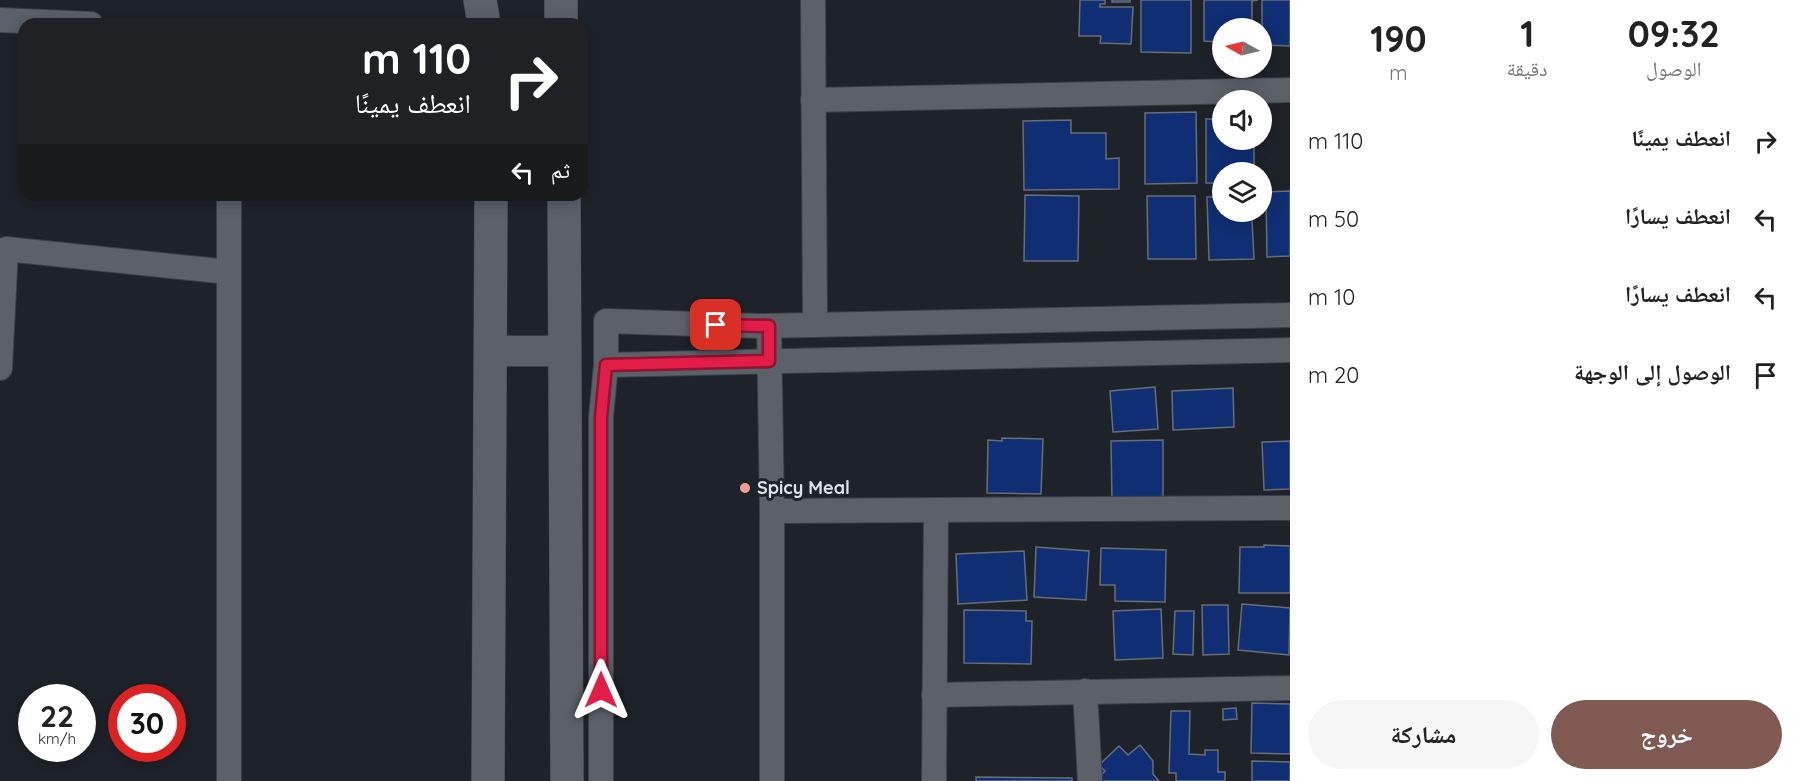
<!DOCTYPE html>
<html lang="ar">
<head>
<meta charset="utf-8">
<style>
	body { margin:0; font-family:Quicksand,"Noto Naskh Arabic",sans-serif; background:#f6f6f6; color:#222; direction:rtl; height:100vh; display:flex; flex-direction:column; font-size:22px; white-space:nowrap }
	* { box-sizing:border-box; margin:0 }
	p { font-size:20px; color:#767676 }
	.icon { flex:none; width:33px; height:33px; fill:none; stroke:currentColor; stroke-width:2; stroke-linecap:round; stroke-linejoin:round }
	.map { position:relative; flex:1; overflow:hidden; direction:ltr }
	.details { display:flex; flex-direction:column; background:#fff; width:510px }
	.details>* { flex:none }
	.banner { position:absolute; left:18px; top:18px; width:570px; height:183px; border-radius:18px; box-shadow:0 3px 15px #0003; direction:rtl; background:#202124; color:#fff; overflow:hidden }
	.needle { width:39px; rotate:278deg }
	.tools { position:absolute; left:1212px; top:18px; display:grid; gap:12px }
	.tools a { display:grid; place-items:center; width:60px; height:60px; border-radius:50%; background:#fff; box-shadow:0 3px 15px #0003; font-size:30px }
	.speed { position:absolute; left:18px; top:684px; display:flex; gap:12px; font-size:30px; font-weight:700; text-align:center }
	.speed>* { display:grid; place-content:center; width:78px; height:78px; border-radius:50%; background:#fff; box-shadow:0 3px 15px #0003; line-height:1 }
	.speed small { font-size:15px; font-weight:400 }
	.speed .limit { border:9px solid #d22; background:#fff; color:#111 }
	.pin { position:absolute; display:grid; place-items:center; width:51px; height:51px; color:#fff; margin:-26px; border-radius:12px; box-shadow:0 3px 9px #0006 }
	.me { position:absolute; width:66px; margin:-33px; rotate:0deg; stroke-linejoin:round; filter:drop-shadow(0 0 4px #0008) }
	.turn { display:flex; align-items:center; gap:21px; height:126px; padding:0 18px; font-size:27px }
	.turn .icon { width:78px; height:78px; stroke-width:2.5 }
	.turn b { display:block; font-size:42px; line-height:51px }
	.then { display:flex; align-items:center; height:57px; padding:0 18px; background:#0003; gap:12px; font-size:22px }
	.eta { display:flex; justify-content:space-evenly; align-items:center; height:102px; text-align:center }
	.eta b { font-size:36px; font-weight:700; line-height:42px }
	.primary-button { display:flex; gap:12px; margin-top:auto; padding:12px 18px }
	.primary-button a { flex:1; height:69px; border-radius:36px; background:#815953; color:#fff; font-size:24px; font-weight:700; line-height:69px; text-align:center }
	.primary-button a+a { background:#f6f6f6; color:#222 }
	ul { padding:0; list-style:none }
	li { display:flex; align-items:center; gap:18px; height:78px; padding:0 18px }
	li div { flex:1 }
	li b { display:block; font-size:22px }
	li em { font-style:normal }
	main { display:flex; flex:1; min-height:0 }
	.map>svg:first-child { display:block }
</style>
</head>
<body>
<main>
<section class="details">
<div class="eta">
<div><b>09:32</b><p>الوصول</p></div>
<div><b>1</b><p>دقيقة</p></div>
<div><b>190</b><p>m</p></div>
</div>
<ul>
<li><svg class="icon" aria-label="right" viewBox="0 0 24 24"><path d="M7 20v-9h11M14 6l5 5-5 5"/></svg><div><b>انعطف يمينًا</b></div><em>110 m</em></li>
<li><svg class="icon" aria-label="left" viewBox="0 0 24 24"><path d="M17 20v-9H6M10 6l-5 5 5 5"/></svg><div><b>انعطف يسارًا</b></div><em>50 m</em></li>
<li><svg class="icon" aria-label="left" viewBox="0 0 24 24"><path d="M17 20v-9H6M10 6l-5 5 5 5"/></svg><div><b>انعطف يسارًا</b></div><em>10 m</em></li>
<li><svg class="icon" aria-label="arrive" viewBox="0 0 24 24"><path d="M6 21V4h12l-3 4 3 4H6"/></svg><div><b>الوصول إلى الوجهة</b></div><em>20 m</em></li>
</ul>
<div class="primary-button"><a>خروج</a><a>مشاركة</a></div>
</section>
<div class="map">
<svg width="1290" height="781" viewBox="0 0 1290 781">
	<rect width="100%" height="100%" fill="#1e2229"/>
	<!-- building -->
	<g fill="#102e74" stroke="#686d76" stroke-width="1.5">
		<polygon points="1080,0 1105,0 1105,4 1100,4 1100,7 1133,7 1131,44 1100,43 1101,36 1079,36"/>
		<rect x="1112" y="0" width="18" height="2"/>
		<polygon points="1141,0 1191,0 1191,53 1141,52"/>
		<polygon points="1204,0 1258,0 1252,1 1252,28 1222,28 1222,42 1204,41"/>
		<polygon points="1262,0 1290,0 1290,46 1262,45"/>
		<polygon points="1196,112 1197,183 1145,184 1145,113"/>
		<polygon points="1206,119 1222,119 1222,140 1254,140 1254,172 1222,172 1222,183 1206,183"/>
		<polygon points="1071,120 1071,133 1106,133 1106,159 1119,158 1119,189 1024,190 1023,121"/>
		<polygon points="1290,191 1290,256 1267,257 1266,192"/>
		<polygon points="1025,195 1079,196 1078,261 1024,261"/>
		<polygon points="1147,196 1195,196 1196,259 1148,259"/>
		<polygon points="1207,197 1222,197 1222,212 1244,212 1244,220 1252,220 1254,259 1209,260"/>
		<polygon points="1155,387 1158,429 1113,432 1110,391"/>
		<polygon points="1233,388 1234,427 1173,430 1172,391"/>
		<polygon points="1002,438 1043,439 1041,494 987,493 988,440 1002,441"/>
		<polygon points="1163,440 1163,500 1112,501 1111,441"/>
		<polygon points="1290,441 1290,489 1264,490 1262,442"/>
		<polygon points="1264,545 1290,546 1290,593 1239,593 1240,547 1264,547"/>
		<polygon points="1036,547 1089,551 1086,600 1034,597"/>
		<polygon points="1101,548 1166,550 1165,602 1115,601 1115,585 1100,585"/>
		<polygon points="1024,551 1027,600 958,604 956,554"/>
		<polygon points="1242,604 1290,608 1289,655 1238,650"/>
		<polygon points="1202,605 1228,605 1229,654 1203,655"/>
		<polygon points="1161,609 1163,658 1115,660 1113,611"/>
		<polygon points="964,610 1026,611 1026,621 1032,621 1031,664 964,663"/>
		<polygon points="1175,611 1194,611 1193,655 1173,654"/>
		<polygon points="1252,703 1290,704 1290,754 1251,753"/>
		<polygon points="1236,708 1237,719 1223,720 1223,709"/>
		<polygon points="1171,711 1190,711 1189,754 1205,755 1205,750 1218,750 1218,772 1225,772 1225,781 1176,781 1176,773 1169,773"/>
		<polygon points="1140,745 1153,761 1153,774 1159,781 1099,781 1097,779 1105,771 1099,765 1119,746 1128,755"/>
		<polygon points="1252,761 1290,762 1290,781 1252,781"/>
		<polygon points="976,777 1072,778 1072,781 976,781"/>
	</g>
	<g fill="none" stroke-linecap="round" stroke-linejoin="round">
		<defs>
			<g id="minor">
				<polyline points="813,0 815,325"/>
				<polyline points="0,20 91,24"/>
				<polyline points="813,100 1290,90"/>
				<polyline points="769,326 772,511 772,781"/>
				<polyline points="606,365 1290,350"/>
				<polyline points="0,368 6,249 229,272"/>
				<polyline points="772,511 1290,508"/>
				<polyline points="1085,691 1090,781"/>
				<polyline points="934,695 1290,688"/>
				<polyline points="229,781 229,195"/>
				<polyline points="601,781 601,417 606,365 606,321 760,326 1290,315"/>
				<polyline points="934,781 936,511"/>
			</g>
			<polyline id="tertiary" points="492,351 566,351"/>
			<g id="secondary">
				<polyline points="480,0 484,24"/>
				<polyline points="561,0 561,24"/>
				<polyline points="564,195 567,781"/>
				<polyline points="488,781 491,195"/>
			</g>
		</defs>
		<!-- minor casing -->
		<use href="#minor" stroke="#3c3f45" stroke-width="26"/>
		<!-- tertiary casing -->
		<use href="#tertiary" stroke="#3c3f45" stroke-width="32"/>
		<!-- secondary casing -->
		<use href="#secondary" stroke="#3c3f45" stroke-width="34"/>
		<!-- minor -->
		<use href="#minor" stroke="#5b6069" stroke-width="24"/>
		<!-- tertiary -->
		<use href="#tertiary" stroke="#5b6069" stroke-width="30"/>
		<!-- secondary -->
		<use href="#secondary" stroke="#5b6069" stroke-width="33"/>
	</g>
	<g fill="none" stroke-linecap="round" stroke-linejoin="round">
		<defs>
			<polyline id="route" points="601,690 601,417 606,365 769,361 769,326 716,325"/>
		</defs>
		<!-- route casing -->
		<use href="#route" stroke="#92132f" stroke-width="15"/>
		<!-- route -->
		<use href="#route" stroke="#e11d48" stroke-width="10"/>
	</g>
	<!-- markers -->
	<circle fill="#f59d8f" stroke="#1e2229" stroke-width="2" cx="745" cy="488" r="6"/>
	<g text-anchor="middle" stroke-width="6" stroke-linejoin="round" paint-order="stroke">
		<!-- poi labels -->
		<g font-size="18" font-weight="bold" fill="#dfe2e7" stroke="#1e2229" text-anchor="start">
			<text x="757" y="494">Spicy Meal</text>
		</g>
	</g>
</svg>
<div class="tools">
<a><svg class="needle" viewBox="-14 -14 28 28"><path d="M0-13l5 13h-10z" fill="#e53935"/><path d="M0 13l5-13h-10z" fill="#767676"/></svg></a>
<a><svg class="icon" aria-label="sound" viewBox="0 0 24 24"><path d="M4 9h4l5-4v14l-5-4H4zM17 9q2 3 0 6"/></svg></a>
<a><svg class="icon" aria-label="layers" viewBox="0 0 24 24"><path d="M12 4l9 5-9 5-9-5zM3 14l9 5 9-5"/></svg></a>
</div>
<div class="speed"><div>22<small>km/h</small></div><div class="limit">30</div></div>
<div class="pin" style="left:716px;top:325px;background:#d93025"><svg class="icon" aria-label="arrive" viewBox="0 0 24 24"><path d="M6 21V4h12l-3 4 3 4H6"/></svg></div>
<svg class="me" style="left:601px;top:690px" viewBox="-20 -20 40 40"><path d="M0-17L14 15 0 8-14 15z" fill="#e11d48" stroke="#fff" stroke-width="4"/></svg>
<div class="banner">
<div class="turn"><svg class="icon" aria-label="right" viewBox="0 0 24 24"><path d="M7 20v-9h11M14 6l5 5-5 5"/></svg><div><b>110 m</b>انعطف يمينًا</div></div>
<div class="then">ثم<svg class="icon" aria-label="left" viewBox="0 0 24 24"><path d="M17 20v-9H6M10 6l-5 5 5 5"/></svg></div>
</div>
</div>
</main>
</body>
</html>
